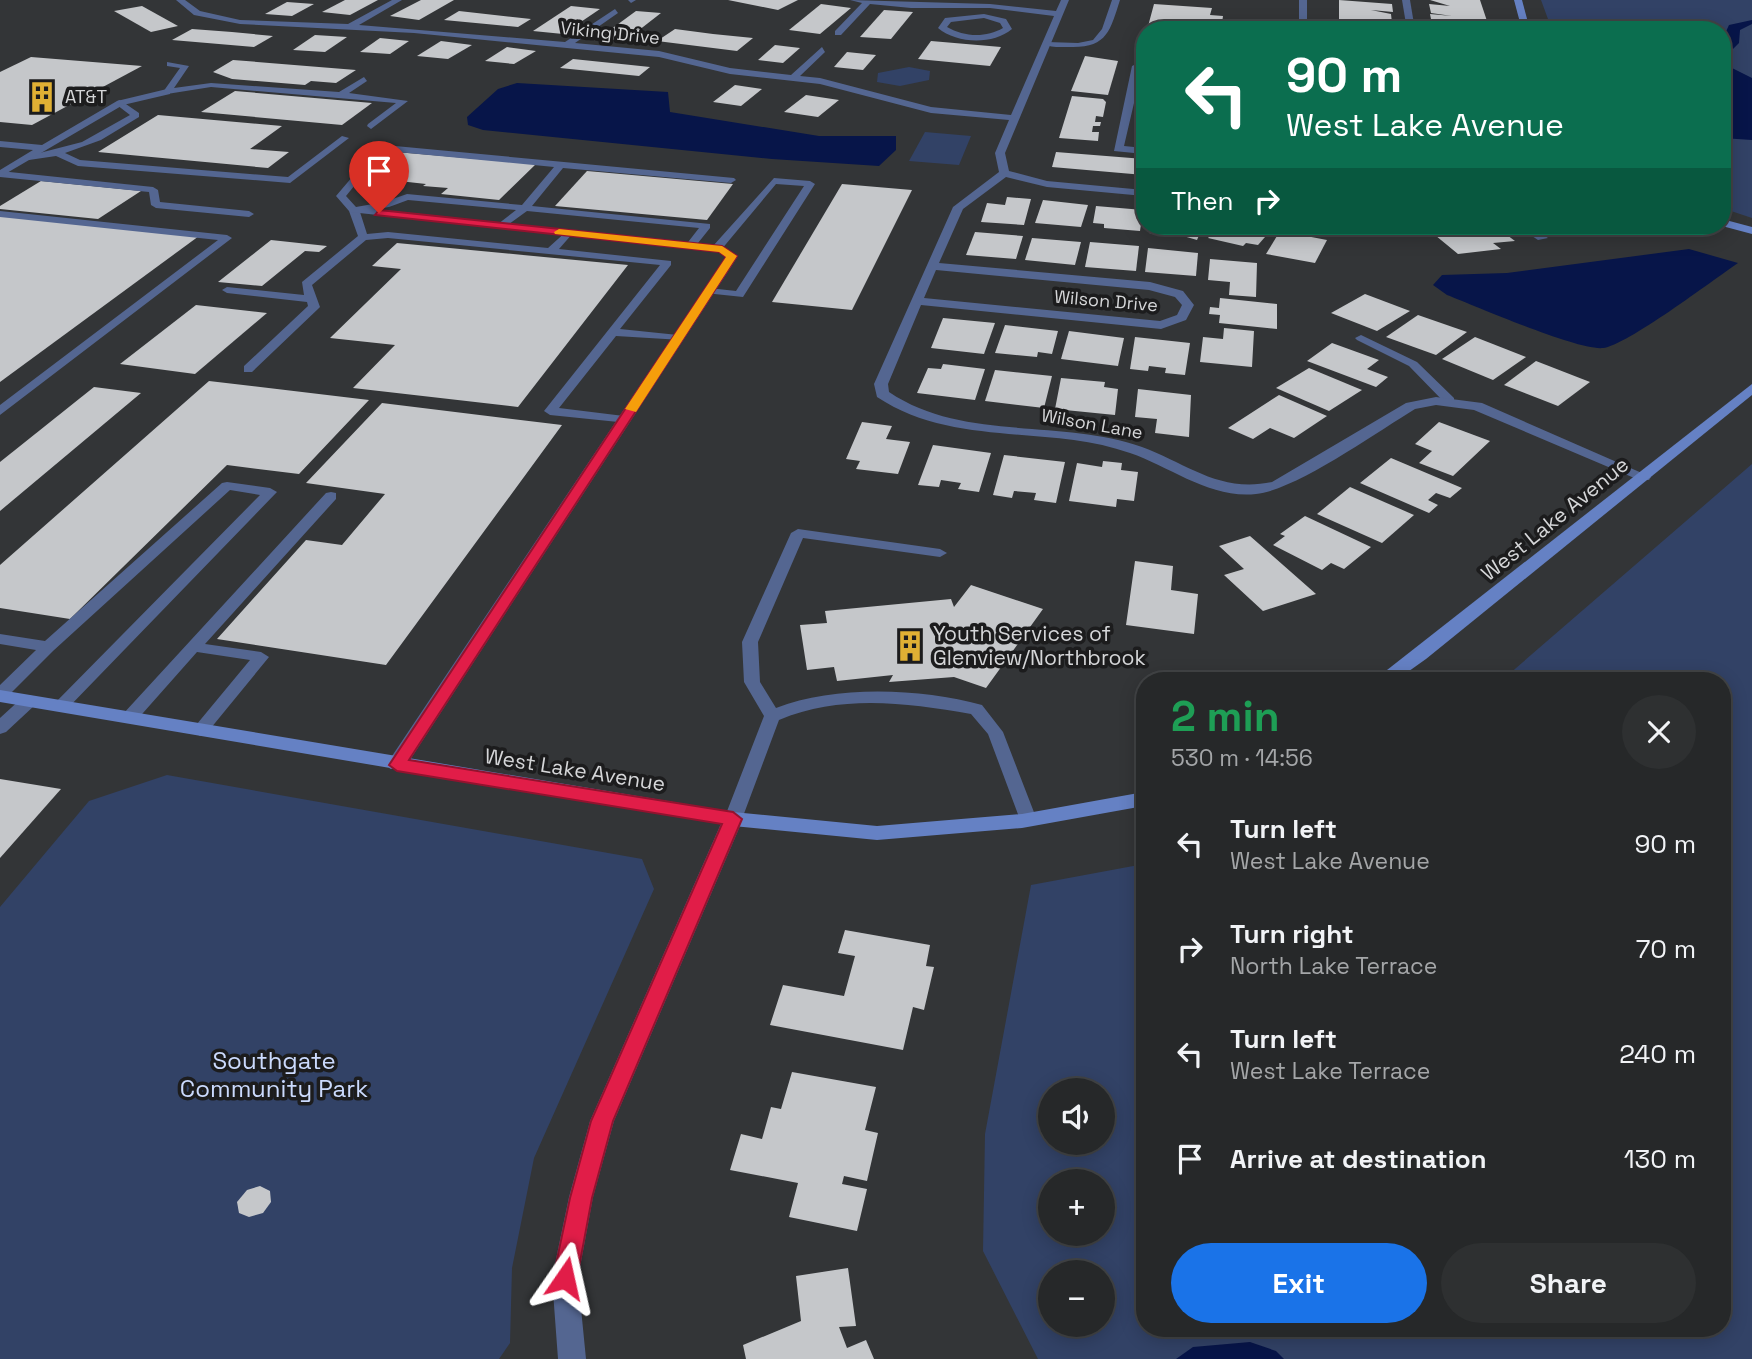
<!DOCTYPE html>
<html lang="en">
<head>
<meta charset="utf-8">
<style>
	body { margin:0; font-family:"Space Grotesk",sans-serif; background:#2e3031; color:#f1f3f6; height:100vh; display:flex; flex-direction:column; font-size:26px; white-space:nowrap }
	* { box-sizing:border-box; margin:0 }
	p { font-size:23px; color:#a4a6a8 }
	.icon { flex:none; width:38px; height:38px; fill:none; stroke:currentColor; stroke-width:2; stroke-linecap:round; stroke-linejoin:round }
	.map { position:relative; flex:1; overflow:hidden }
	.details { position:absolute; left:1136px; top:672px; width:595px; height:665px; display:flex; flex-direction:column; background:#262829; border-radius:28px; box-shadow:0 4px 18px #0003,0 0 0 2px #424446 }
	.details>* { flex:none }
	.banner { position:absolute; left:1136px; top:21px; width:595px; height:214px; border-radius:28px; box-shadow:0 4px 18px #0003,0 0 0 2px #424446; background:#0b6e4f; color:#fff; overflow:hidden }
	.buttons { position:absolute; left:1038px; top:1078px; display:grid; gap:14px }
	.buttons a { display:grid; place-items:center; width:77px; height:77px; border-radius:50%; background:#262829; box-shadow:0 4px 18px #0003,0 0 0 2px #424446; font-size:35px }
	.pin { position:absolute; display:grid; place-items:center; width:60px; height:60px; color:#fff; margin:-72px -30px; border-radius:50% 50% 50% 0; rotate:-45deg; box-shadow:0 0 7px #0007 }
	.pin .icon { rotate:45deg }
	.me { position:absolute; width:77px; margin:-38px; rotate:11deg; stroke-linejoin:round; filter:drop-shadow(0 0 5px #0008) }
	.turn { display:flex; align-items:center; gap:24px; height:147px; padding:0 35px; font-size:32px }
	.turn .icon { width:91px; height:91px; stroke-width:2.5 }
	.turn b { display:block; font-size:49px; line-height:60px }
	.then { display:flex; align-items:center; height:66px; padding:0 35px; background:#0003; gap:14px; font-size:26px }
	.round { display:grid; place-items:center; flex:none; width:74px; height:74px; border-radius:37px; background:#2e3031 }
	.head { display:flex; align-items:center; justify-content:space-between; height:119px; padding:0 35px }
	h1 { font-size:42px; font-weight:600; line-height:52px; color:#1e9e55 }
	.cta { display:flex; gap:14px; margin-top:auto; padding:14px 35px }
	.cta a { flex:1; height:80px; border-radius:42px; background:#1a73e8; color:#fff; font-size:28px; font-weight:600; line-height:80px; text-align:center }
	.cta a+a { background:#2e3031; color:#f1f3f6 }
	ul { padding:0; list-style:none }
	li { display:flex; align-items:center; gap:21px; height:105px; padding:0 35px }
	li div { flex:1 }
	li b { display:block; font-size:26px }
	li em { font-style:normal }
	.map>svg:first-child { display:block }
</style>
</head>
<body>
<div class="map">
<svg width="1752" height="1359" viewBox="0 0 1752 1359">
	<rect width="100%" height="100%" fill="#333537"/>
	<!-- green -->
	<g fill="#324266" fill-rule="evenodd">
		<polygon points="1541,0 1752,0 1752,218 1722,208 1722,30 1552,30"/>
		<polygon points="909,67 930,71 929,80 900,86 877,82 878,73"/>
		<polygon points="925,132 971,136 959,165 909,161"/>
		<path d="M 1752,464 L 1752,1359 L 1038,1359 L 983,1251 L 985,1134 L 1031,885 L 1144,864 L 1144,1328 L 1722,1328 L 1722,681 L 1501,681 ZM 1050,1090 L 1102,1090 L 1102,1143 L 1050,1143 ZM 1050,1181 L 1102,1181 L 1102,1234 L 1050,1234 ZM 1050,1272 L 1102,1272 L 1102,1325 L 1050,1325 Z"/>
		<polygon points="167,775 642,859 654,889 534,1158 512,1268 510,1343 499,1359 0,1359 0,907 89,801"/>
	</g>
	<!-- water -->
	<g fill="#071549">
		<polygon points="1752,20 1752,24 1740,30 1739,43 1731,51 1730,67 1752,78 1752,140 1722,138 1722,40 1729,25"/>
		<polygon points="517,83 668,92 670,112 819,136 896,136 896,150 879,166 772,159 483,130 468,125 467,117 498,89"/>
		<path d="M 1689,249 L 1738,263 C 1713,280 1626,346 1603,348 C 1578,351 1476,306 1447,295 L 1433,285 L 1442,275 L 1507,273 Z"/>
		<polygon points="1250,1342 1276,1351 1284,1359 1176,1359 1193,1347"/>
	</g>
	<!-- building -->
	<g fill="#c5c7ca">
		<polygon points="345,0 378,0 350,15 322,12"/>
		<polygon points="421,0 454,0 419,20 390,16"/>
		<polygon points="728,0 798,0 778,10"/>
		<polygon points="1339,0 1392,4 1393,12 1371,10 1391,14 1392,23 1339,21"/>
		<polygon points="1430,0 1480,0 1490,30 1454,29 1454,26 1432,24 1430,14 1452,16 1431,13 1429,4 1450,6"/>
		<polygon points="287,2 314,4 292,16 265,14"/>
		<polygon points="821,4 851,8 820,34 789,30"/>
		<polygon points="1154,4 1212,8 1210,15 1223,16 1221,30 1147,30"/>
		<polygon points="142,6 178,26 151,32 114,11"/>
		<polygon points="571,6 600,9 563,34 533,31"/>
		<polygon points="884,10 913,12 891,39 860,37"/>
		<polygon points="459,11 531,19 518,27 444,20"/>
		<polygon points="636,11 661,13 625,41 599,38"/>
		<polygon points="192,29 232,32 273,36 254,47 172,40"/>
		<polygon points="675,29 713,34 753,38 737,51 657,41"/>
		<polygon points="315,35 347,37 325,52 293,50"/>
		<polygon points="380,38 409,41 390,54 360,52"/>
		<polygon points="441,41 472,45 448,59 417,56"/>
		<polygon points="931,41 1001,47 990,66 918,59"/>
		<polygon points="775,45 800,48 783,63 758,60"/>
		<polygon points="507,47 536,51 514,64 485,61"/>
		<polygon points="847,52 876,55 863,70 834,67"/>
		<polygon points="1085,56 1118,61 1108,95 1071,91"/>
		<polygon points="31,57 142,66 32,125 0,122 0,72"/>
		<polygon points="573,59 631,65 650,67 639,76 560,68"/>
		<polygon points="233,60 356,70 336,83 311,81 305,85 232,79 213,72"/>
		<polygon points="735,85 762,89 741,106 713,102"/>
		<polygon points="235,91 372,103 342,125 201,112"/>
		<polygon points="806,95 839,100 818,117 784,112"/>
		<polygon points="1072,96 1103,99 1106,102 1103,117 1096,116 1095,122 1101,122 1100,126 1093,126 1092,132 1099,132 1098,141 1059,138"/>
		<polygon points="158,115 282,126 250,149 289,152 268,168 98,152"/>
		<polygon points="396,152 536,164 499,200 441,194 448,188 423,186 426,184 363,177"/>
		<polygon points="1056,152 1144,159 1144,175 1052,167"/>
		<polygon points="587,171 733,184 707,220 555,206"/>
		<polygon points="41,181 141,191 98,219 0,209 0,206"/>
		<polygon points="842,184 912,190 852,310 772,302"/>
		<polygon points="1007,197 1031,199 1024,225 981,222 987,203 1005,205"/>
		<polygon points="1043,200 1088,205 1081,227 1035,223"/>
		<polygon points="1096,206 1143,210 1140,231 1104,228 1104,224 1093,223"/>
		<polygon points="0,216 199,236 0,382"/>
		<polygon points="1153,226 1203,226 1197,240 1166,231 1165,235 1149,233"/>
		<polygon points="1219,226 1258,226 1272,229 1258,245 1246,243 1243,246 1208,238"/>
		<polygon points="1424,226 1495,226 1515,241 1493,243 1501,249 1458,254"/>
		<polygon points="1548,226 1616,226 1626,233 1590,236 1584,232 1559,234"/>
		<polygon points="1280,231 1327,240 1315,263 1266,254"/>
		<polygon points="975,232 1023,236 1016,259 966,255"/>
		<polygon points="1032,238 1081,242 1075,265 1025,260"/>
		<polygon points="271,240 327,246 319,252 305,251 262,286 218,282"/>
		<polygon points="1090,242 1139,246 1136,271 1085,267"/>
		<polygon points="397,243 628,265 518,407 353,388 395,345 330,338 401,269 372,266"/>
		<polygon points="1148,248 1198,253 1196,276 1145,272"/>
		<polygon points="1210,259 1257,263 1256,297 1229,295 1230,282 1208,280"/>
		<polygon points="1365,294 1410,311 1377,331 1331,313"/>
		<polygon points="1220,298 1277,304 1277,329 1219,323 1220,315 1209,314 1210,307 1219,308"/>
		<polygon points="196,305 267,313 195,374 120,364"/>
		<polygon points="1418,315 1467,332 1436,355 1386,337"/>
		<polygon points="943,318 995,323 984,354 931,348"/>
		<polygon points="1005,325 1058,331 1052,354 1038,352 1037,357 995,353"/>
		<polygon points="1224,328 1254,331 1252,367 1200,362 1203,337 1223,339"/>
		<polygon points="1069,331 1124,338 1118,366 1061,359"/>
		<polygon points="1135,337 1190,343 1185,375 1165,373 1166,368 1149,366 1148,371 1130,369"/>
		<polygon points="1475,337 1526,357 1493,380 1442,359"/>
		<polygon points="1332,343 1379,360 1367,369 1388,377 1376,387 1307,361"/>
		<polygon points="1536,361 1590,382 1558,406 1504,385"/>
		<polygon points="943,364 985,369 975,400 917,393 928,368 941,369"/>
		<polygon points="1309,368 1362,390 1329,411 1276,388"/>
		<polygon points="995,370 1052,376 1044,408 985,401"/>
		<polygon points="1061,378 1105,382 1104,387 1118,389 1115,415 1055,409"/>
		<polygon points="209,381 369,400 299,474 227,465 70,619 0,608 0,565"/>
		<polygon points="94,387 141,393 0,511 0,462"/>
		<polygon points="1138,389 1191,395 1189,437 1155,433 1157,419 1135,417"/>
		<polygon points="1279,395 1327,416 1294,438 1270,428 1253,439 1228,428"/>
		<polygon points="382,403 562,425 386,665 217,639 306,540 342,545 385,494 306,483"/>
		<polygon points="862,422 892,426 886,439 910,442 898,474 856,469 860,461 846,459"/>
		<polygon points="1439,422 1490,441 1453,476 1419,463 1432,451 1415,444"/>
		<polygon points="933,445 991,453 979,492 958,489 961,483 941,480 939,487 918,485"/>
		<polygon points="1004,455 1065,462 1056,503 1034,500 1036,493 1014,491 1012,498 993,495"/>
		<polygon points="1391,458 1462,488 1450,498 1436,493 1428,500 1438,505 1429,513 1360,483"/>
		<polygon points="1103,461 1122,463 1121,470 1138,472 1134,501 1117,499 1116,507 1069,501 1077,463 1102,467"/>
		<polygon points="1350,487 1414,515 1382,543 1317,514"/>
		<polygon points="1305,516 1371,547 1344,569 1331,563 1322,570 1273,545 1285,536 1280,534"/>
		<polygon points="1250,536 1316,594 1263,611 1224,575 1244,569 1219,546"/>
		<polygon points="1135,561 1173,566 1171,590 1198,594 1194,634 1126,625"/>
		<polygon points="971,585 1043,609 986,688 954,677 889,682 893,675 837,681 834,667 807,670 800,625 827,623 825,611 951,599 954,607"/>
		<polygon points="0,779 61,789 0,858"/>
		<polygon points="845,930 930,945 926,966 934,967 924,1010 913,1007 903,1050 770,1025 783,985 844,996 855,956 838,953"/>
		<polygon points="792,1072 876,1087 865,1130 878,1133 867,1181 844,1176 842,1184 867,1189 857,1231 789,1217 798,1183 730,1170 741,1134 762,1139 771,1107 781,1109"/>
		<polygon points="260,1186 270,1191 271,1202 263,1213 249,1217 239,1213 237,1202 247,1190"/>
		<polygon points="848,1268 856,1326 839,1327 847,1348 866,1340 874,1359 746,1359 743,1345 801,1321 796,1276"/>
	</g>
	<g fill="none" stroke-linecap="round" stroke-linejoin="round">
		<!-- lane -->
		<g fill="#546691" fill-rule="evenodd">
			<path d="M 1112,0 L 1120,0 C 1110,31 1107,48 1070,47 C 1061,47 1051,48 1043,44 L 1047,42 L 1078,43 L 1093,40 L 1102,29 Z"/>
			<polygon points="167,62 189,66 174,88 211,83 339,92 364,77 367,81 349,93 408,101 371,129 367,126 368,124 396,103 211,87 167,94 163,92 180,68 167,66"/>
			<polygon points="120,100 139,113 139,117 101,140 65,153 80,160 288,177 342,136 349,138 290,183 78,166 56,156 29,160 24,157 82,142 130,115 117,105 117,101"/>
			<path d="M 395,146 L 734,178 L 736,180 L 731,183 L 563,168 L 532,206 L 710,224 L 710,228 L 694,248 L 690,249 L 685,246 L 699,228 L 527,211 L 502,229 L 498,228 L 498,224 L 516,210 L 408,200 L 389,207 L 360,212 L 367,234 L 388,232 L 548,248 L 568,230 L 573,233 L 559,249 L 671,261 L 671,265 L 620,329 L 678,335 L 684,338 L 682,340 L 616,336 L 559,408 L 624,416 L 630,420 L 628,423 L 550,415 L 544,411 L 660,265 L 388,238 L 366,240 L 312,285 L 320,307 L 318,309 L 252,372 L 244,372 L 244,366 L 308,306 L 307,302 L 227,293 L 222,290 L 227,287 L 304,295 L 302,282 L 358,236 L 349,211 L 336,196 L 353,176 ZM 397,152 L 554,167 L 522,205 L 407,194 L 384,202 L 356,207 L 346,196 L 359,180 Z"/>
			<polygon points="0,171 153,187 158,190 160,202 249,211 254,214 249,217 156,208 151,205 149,192 0,177"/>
			<polygon points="774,178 810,181 815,184 743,297 705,293 704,291 709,288 736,291 804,186 776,184 721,250 713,250 713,246"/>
			<polygon points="0,211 227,235 232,238 0,415 0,405 218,240 0,217"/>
			<polygon points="1361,335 1417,362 1454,398 1454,404 1446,404 1409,366 1357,340 1355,338"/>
			<polygon points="227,482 270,488 277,492 66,710 54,710 52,706 260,495 230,490 53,651 6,698 0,699 0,685 36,650 0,644 0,634 45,641 222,483"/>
			<polygon points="331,492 336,493 336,499 205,644 261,652 269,657 206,734 200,736 192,730 250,660 197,652 135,722 123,722 121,718 123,714 326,493"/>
			<path d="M 798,529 L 940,549 L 947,553 L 940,557 L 803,538 L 758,642 L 760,682 L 776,708 C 835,685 920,688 982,705 L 1003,732 L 1037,820 L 1034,825 L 1022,825 L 988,734 L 971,714 C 906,703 842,694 779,720 L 742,819 L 739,824 L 727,824 L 724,819 L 764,716 L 744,682 L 742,642 L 791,533 Z"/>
		</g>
		<!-- street -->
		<g fill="#546691" fill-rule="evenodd">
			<path d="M 176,0 L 185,0 L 200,11 L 240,20 L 348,24 L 392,0 L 402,0 L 359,25 L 565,42 L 615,9 L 618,13 L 575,43 L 659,51 L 730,68 L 791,75 L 822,47 L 825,52 L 800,76 L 820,78 L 931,107 L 1011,115 L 1054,16 L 990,8 L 911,8 L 870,4 L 841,35 L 835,35 L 835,31 L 862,3 L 850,0 L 990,4 L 1056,11 L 1061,0 L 1069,0 L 1005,153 L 1009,171 L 1047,181 L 1144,190 L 1144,196 L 1047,187 L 1006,177 L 963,209 L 939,263 L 1150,282 L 1183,291 L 1194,305 L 1186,320 L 1161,329 L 921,305 L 888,384 L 889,392 C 963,442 1060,418 1142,447 C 1188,464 1219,493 1272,482 L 1406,403 L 1436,397 L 1482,403 L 1651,477 L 1649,480 L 1639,480 L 1474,410 L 1436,405 L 1415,409 C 1377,432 1296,490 1256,494 C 1210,499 1171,467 1130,453 C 1048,424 954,448 877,397 L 874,384 L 953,207 L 999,172 L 995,153 L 1009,120 L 931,113 L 820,84 L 730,74 L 659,57 L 414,33 L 240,24 L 194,15 ZM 936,270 L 1149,290 L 1175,297 L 1182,305 L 1177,315 L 1160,321 L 924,298 Z"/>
			<polygon points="628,0 636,0 631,3"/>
			<rect x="1299" y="0" width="8" height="30"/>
			<polygon points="1402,0 1410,0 1415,30 1407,30"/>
			<path d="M 984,14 L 1006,19 L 1012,29 C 993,45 957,44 938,28 L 945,18 ZM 984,18 L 1000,23 L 1003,28 C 986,38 964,37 947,27 L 951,22 Z"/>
			<polygon points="1144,60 1124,146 1144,148 1144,154 1114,151 1132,66"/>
			<polygon points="167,89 170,90 170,94 123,105 0,177 0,170 33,150 0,147 0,141 42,145 117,101"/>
			<polygon points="354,207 722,246 738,256 404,769 390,769 388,764 390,759 726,257 719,252 350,212 350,208"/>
			<polygon points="1517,226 1530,226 1548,238 1538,240"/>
			<polygon points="29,695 35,697 38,701 35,705 6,732 0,734 0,718 23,697"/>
			<polygon points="733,812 740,814 743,819 614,1121 593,1197 578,1278 586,1359 558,1359 552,1278 569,1197 590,1121 723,819 726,814"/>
		</g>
		<!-- secondary -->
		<g fill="#6581c4" fill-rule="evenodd">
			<polygon points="1514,0 1522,0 1530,30 1522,30"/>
			<polygon points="1722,219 1752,227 1752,234 1722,226"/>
			<polygon points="1752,384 1752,395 1426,659 1395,681 1373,681"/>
			<polygon points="0,690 733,812 877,826 1022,814 1144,792 1144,806 1022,828 877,840 733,826 0,702"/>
		</g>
	</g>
	<!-- route -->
	<polygon fill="#e11d48" stroke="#92132f" stroke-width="2" points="379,210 722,246 737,256 409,760 733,812 742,819 613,1121 592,1198 577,1278 573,1286 565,1289 557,1286 553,1278 570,1198 591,1121 722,824 397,771 389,765 726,257 719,252 375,215"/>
	<!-- slow -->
	<polygon fill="#f59e0b" points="559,229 722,246 737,256 636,412 625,409 726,257 719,252 555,234 554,232"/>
	<!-- icons -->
	<defs>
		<symbol id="building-bare" viewBox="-9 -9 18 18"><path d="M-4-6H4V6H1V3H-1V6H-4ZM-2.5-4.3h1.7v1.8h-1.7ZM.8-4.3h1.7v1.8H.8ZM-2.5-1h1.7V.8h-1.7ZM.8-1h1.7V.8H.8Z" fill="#e0b034" stroke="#1c1c1d" stroke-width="2.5" paint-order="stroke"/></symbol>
	</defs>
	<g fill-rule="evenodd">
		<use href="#building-bare" x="20" y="75" width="44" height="44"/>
		<use href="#building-bare" x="888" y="624" width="44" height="44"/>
	</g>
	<g text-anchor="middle" stroke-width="7" stroke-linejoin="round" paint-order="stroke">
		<!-- far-street labels -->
		<g font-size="18" fill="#d5d6d8" stroke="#1c1c1d">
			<text transform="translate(610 33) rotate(6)" y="6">Viking Drive</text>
			<text transform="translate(1106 301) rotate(5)" y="6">Wilson Drive</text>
			<text transform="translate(1092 424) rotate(10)" y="6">Wilson Lane</text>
		</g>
		<!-- far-poi labels -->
		<g font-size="18" fill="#d5d6d8" stroke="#1c1c1d" text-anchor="start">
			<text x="65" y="103">AT&amp;T</text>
		</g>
		<!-- street labels -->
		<g font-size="21" fill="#d5d6d8" stroke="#1c1c1d">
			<text transform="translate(1555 519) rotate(-39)" y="7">West Lake Avenue</text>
			<text transform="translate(575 770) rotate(9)" y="7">West Lake Avenue</text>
		</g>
		<!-- poi labels -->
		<g font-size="21" fill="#d5d6d8" stroke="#1c1c1d" text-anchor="start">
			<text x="933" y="641">Youth Services of<tspan x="933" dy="24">Glenview/Northbrook</tspan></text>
		</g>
		<!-- near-park labels -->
		<g font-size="24" fill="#cbdafd" stroke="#1c1c1d">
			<text x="274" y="1069">Southgate<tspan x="274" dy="28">Community Park</tspan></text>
		</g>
	</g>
</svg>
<div class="buttons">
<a><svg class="icon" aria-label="sound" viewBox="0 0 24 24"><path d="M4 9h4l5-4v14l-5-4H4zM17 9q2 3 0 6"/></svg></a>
<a>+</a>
<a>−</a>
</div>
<div class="pin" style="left:379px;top:213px;background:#d93025"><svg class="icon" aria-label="arrive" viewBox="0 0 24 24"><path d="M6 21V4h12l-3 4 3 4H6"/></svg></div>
<svg class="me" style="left:565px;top:1278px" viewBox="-20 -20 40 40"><path d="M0-17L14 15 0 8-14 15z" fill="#e11d48" stroke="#fff" stroke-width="4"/></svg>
<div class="banner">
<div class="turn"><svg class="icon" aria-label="left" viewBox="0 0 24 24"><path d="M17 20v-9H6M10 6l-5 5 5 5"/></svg><div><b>90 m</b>West Lake Avenue</div></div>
<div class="then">Then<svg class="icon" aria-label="right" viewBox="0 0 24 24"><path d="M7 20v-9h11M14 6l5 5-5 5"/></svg></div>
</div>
<section class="details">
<div class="head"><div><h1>2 min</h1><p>530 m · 14:56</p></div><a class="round"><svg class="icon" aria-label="close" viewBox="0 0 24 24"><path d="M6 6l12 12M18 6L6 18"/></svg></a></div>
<ul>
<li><svg class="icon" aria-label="left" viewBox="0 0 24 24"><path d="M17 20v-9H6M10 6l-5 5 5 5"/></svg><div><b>Turn left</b><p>West Lake Avenue</p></div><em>90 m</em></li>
<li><svg class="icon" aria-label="right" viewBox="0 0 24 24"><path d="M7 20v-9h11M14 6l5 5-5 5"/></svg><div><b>Turn right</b><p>North Lake Terrace</p></div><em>70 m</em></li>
<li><svg class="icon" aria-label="left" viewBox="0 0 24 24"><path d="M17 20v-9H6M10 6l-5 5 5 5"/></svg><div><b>Turn left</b><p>West Lake Terrace</p></div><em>240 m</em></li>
<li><svg class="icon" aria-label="arrive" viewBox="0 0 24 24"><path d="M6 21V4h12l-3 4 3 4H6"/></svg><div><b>Arrive at destination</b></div><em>130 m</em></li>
</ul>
<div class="cta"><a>Exit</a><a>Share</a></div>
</section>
</div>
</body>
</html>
